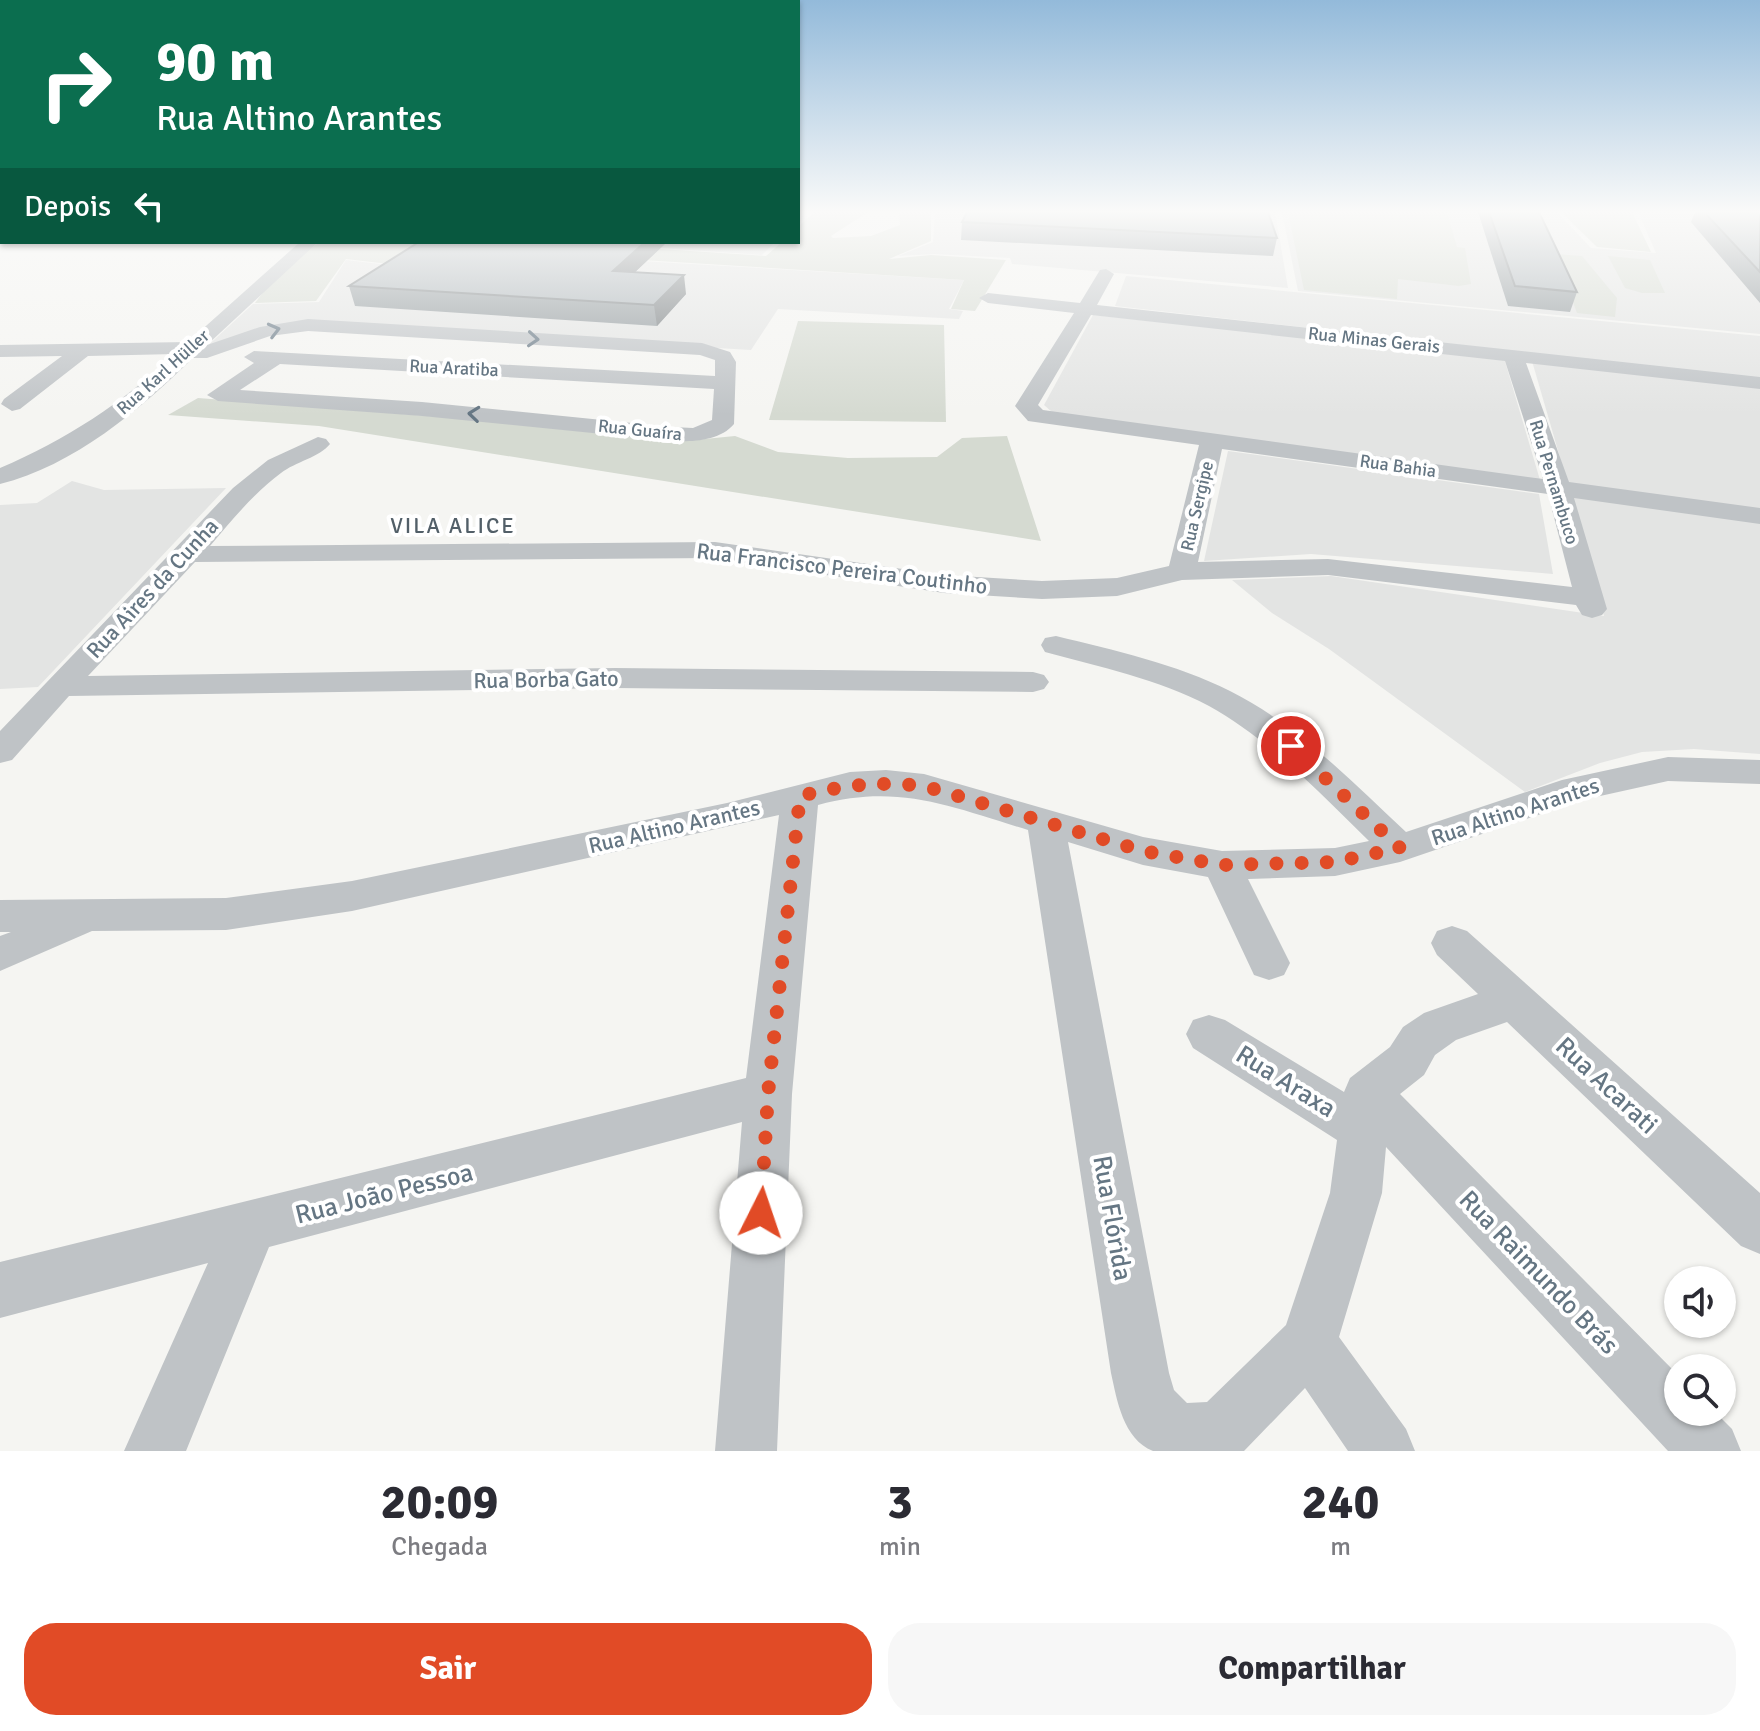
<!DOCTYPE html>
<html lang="pt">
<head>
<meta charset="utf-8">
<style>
	body { margin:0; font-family:Signika,sans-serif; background:#f7f7f7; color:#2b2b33; height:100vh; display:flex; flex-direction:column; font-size:30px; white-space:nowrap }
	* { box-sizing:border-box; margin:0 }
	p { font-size:26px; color:#7c7c81 }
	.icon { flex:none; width:44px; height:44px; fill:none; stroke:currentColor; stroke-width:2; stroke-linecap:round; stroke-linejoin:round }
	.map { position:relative; height:1451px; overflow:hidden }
	.panel { display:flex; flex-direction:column; background:#fff; flex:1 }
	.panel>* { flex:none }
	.top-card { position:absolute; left:0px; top:0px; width:800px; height:244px; box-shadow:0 2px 6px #0004; background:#0b6e4f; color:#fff; overflow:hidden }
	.tools { position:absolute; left:1664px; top:1266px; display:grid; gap:16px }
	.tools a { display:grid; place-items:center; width:72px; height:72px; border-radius:50%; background:#fff; box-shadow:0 2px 6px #0004; font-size:40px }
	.pin { position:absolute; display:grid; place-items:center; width:68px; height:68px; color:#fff; margin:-34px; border:4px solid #fff; border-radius:50%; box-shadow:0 2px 8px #0007 }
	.me { position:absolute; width:88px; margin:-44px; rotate:4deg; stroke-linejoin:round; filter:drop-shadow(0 0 6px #0008) }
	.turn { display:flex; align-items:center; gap:28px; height:168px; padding:0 24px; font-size:36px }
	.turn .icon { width:104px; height:104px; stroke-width:2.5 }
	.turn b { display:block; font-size:56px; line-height:68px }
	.then { display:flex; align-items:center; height:76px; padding:0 24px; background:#0003; gap:16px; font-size:30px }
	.eta { display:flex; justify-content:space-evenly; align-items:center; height:136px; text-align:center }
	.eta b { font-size:48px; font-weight:700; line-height:56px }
	.action { display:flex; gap:16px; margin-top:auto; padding:16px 24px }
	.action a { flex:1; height:92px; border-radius:32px; background:#e14b26; color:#fff; font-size:32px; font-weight:700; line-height:92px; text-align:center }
	.action a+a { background:#f7f7f7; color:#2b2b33 }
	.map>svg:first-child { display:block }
</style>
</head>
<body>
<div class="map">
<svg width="1760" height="1451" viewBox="0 0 1760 1451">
	<rect width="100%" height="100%" fill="#f5f5f2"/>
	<!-- built -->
	<g fill="#e3e4e3">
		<polygon points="935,212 1275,212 1288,288 1012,264 1010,258 934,254 898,256 933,242"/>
		<polygon points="1282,212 1557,212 1591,248 1656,253 1638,212 1760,215 1760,334 1298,291"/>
		<polygon points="572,242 775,242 762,255"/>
		<polygon points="346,260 398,266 623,260 964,280 949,309 963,311 959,319 778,309 751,350 290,323 203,350 253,304 319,302"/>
		<polygon points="1126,276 1760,336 1760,379 1115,306"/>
		<polygon points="1093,315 1504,358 1540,480 1052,412 1044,405"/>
		<polygon points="1532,361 1760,388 1760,512 1568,485"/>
		<polygon points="1228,451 1539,494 1553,574 1311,554 1204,561"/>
		<polygon points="72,481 104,490 226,488 38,687 0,689 0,505 37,503"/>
		<polygon points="1573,496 1760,523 1760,754 1694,749 1642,752 1600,763 1525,792 1329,649 1272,613 1232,580 1331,576 1604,616"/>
	</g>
	<!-- green -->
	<g fill="#d5dad1">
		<polygon points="814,212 868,212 831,236 833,238 871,236 900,225 899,212 931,212 931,241 889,259 931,255 1006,260 975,311 951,309 964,280 626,259 644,248 766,256 782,242 798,242 798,227"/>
		<polygon points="1288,212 1447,212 1457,247 1465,248 1471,284 1459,286 1398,279 1397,299 1304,290"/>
		<polygon points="1561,212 1632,212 1651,252 1597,247"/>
		<path d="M 320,242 L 554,242 L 397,265 L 346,259 L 316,301 L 255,303 C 273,278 294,259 320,242 Z"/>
		<polygon points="1555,254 1582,256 1617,298 1615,317 1577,313"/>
		<polygon points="1608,256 1650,260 1665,293 1642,293 1625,288"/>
		<polygon points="798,321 944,325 946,422 769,420"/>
		<polygon points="198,398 453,418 648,438 664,443 735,436 778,452 848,458 937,457 962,438 1007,436 1041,541 319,426 168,415"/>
	</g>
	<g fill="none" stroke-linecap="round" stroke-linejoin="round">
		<!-- minor -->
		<g fill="#bfc3c6" fill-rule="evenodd">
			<path d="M 300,242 L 318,242 L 207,345 L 260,327 L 308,319 L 702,343 L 730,352 L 736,362 L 734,424 C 720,441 692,442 672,441 L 422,416 L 218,401 L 207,395 L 254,363 L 244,357 L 254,351 L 715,376 L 715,360 L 700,355 L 308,331 L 270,336 L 207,358 L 193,358 C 141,409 73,466 0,484 L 0,468 C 66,440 122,403 175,354 L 88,356 L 20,409 L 12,411 L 1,404 L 4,399 L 62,356 L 0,357 L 0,345 L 188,342 ZM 280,364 L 714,389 L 712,420 L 693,428 L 672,427 L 422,402 L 240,390 Z"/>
			<path d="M 1106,269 L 1114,274 L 1097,305 L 1760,377 L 1760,389 L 1526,363 L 1569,482 L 1760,508 L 1760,524 L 1574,498 L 1607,609 L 1602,615 L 1592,618 L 1582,615 L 1576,605 L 1328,575 L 1182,580 L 1117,596 L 1042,599 L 944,593 L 715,558 L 195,562 L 88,676 L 615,668 L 1033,672 L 1044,675 L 1049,682 L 1044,689 L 1033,692 L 615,688 L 69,696 L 12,760 L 0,763 L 0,731 L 233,488 L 268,460 L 318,437 L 326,439 L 330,444 C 320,457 295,462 281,473 C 254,493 232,520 210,546 L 715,542 L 944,575 L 1042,581 L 1117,578 L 1169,566 L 1199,445 L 1028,421 L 1015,406 L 1074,313 L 988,303 L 979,298 L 988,293 L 1080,303 L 1100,270 ZM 1091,315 L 1505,361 L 1543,479 L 1043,410 L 1038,405 ZM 1222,449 L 1548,494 L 1572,587 L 1328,559 L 1198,562 Z"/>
			<path d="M 1056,636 C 1114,650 1176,664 1230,691 C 1298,725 1351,781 1406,832 L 1562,780 L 1668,757 L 1760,760 L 1760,784 L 1668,781 L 1582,800 L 1400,862 L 1335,876 L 1248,879 L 1290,963 L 1284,975 L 1269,980 L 1254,975 L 1208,877 L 1143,865 L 1068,842 L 1169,1373 L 1174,1390 L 1187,1403 L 1207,1402 L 1286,1325 L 1330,1193 L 1337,1140 L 1193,1048 L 1186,1034 L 1193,1020 L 1209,1015 L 1225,1020 L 1344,1092 L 1350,1078 L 1390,1047 L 1403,1027 L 1424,1013 L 1478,994 L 1437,955 L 1431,943 L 1437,931 L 1452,926 L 1467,931 L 1760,1193 L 1760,1254 L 1741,1246 L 1507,1022 L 1456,1040 L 1435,1055 L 1424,1075 L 1400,1094 L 1678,1375 L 1678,1412 L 1715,1412 L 1732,1429 L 1741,1451 L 1668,1451 L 1386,1147 L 1382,1193 L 1339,1337 L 1406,1429 L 1415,1451 L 1348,1451 L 1305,1388 L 1244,1451 L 1153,1451 C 1123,1439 1117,1400 1111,1373 L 1028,830 C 951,807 899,783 818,805 L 792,1094 L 777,1451 L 715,1451 L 742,1122 L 269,1247 L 186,1451 L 124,1451 L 208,1263 L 0,1318 L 0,1262 L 746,1078 L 779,815 L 352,911 L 226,930 L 92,931 L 0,971 L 0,936 L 11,932 L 0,932 L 0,900 L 226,898 L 352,881 L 727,803 L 850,772 L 886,770 L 924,774 L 1143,837 L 1222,851 L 1335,848 L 1369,841 C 1319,792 1270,740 1209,706 C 1158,679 1100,667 1045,652 L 1041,645 L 1045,638 Z"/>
		</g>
	</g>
	<!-- wall -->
	<g fill="#8e969a">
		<polygon points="1478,212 1539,212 1577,292 1570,312 1508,306"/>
		<polygon points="1695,212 1760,212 1760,303 1691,222"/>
		<polygon points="962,222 1277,238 1273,256 961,240"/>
		<polygon points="667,242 635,272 686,294 657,326 355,306 349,286"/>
	</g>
	<!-- shaded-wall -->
	<g fill="#747a7d">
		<polygon points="645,242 667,242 616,290 613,271"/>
		<polygon points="684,275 686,294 657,326 654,305"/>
	</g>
	<!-- building -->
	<g fill="#a5aeb3" stroke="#747a7d" stroke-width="2">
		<polygon points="967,212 1268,212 1277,238 962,222"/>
		<polygon points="1489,212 1539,212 1577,292 1515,286"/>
		<polygon points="1704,212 1760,212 1760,272"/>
		<polygon points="419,242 645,242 613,271 684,275 654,305 349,286"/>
	</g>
	<!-- one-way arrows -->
	<defs><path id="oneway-chevron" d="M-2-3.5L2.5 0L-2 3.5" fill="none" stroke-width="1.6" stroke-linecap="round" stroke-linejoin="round" transform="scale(2)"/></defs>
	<g stroke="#657683">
		<use href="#oneway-chevron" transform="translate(274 330) rotate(-14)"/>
		<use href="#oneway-chevron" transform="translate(533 339) rotate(4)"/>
		<use href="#oneway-chevron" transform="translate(474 414) rotate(-174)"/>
	</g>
	<!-- sky -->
	<linearGradient id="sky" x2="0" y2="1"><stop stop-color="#93bada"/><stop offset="0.51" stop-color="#fafaf9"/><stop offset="1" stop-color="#fafaf9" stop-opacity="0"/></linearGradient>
	<rect width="1760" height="415" fill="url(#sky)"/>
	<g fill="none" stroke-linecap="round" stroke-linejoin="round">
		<!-- route -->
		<path stroke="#e14b26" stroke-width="14" stroke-dasharray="0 25.2" d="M 761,1213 L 768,1094 L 800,796 C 846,785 877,781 924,786 L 1143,851 L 1222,865 L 1335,862 L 1400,848 L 1291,746"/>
	</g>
	<g text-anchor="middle" stroke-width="8" stroke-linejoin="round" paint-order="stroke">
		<!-- far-street labels -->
		<g font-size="18" fill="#657683" stroke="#fff">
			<text transform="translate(1374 340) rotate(6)" y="6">Rua Minas Gerais</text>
			<text transform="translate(454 368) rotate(3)" y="6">Rua Aratiba</text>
			<text transform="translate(163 372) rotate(-42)" y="6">Rua Karl Hüller</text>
			<text transform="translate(640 430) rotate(6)" y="6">Rua Guaíra</text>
			<text transform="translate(1398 466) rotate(8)" y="6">Rua Bahia</text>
			<text transform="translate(1554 482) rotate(73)" y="6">Rua Pernambuco</text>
			<text transform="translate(1197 506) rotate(-77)" y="6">Rua Sergipe</text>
		</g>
		<!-- far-quarter labels -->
		<g font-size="22" letter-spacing="2" fill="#525f68" stroke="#fff">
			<text x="453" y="533">VILA ALICE</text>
		</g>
		<!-- street labels -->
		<g font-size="22" fill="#657683" stroke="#fff">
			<text transform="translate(842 568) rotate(7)" y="8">Rua Francisco Pereira Coutinho</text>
			<text transform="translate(152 588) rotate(-47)" y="8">Rua Aires da Cunha</text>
			<text transform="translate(546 679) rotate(-1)" y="8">Rua Borba Gato</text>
			<text transform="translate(1515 811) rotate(-18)" y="8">Rua Altino Arantes</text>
			<text transform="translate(674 826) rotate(-13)" y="8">Rua Altino Arantes</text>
		</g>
		<!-- near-street labels -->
		<g font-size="26" fill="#657683" stroke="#fff">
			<text transform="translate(1286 1081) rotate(32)" y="9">Rua Araxa</text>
			<text transform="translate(1607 1085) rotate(43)" y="9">Rua Acarati</text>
			<text transform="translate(384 1193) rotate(-14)" y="9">Rua João Pessoa</text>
			<text transform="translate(1113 1218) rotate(80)" y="9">Rua Flórida</text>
			<text transform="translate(1539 1272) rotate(46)" y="9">Rua Raimundo Brás</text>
		</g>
	</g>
</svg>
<div class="tools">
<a><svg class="icon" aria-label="sound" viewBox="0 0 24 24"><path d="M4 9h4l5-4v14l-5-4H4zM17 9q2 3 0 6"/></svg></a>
<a><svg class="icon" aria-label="search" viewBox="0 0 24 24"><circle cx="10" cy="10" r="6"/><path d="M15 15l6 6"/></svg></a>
</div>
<div class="pin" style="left:1291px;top:746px;background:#d93025"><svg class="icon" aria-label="arrive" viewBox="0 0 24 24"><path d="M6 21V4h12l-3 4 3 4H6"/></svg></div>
<svg class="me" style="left:761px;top:1213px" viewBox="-20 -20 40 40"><circle r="19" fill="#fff"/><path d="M0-13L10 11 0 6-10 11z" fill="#e14b26"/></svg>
<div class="top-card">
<div class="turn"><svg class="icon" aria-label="right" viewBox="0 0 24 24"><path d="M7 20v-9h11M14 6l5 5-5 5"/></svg><div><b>90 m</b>Rua Altino Arantes</div></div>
<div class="then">Depois<svg class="icon" aria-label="left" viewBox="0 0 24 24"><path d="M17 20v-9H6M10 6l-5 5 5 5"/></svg></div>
</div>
</div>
<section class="panel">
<div class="eta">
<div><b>20:09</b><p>Chegada</p></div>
<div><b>3</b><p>min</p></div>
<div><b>240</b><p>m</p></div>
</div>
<div class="action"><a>Sair</a><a>Compartilhar</a></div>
</section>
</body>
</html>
